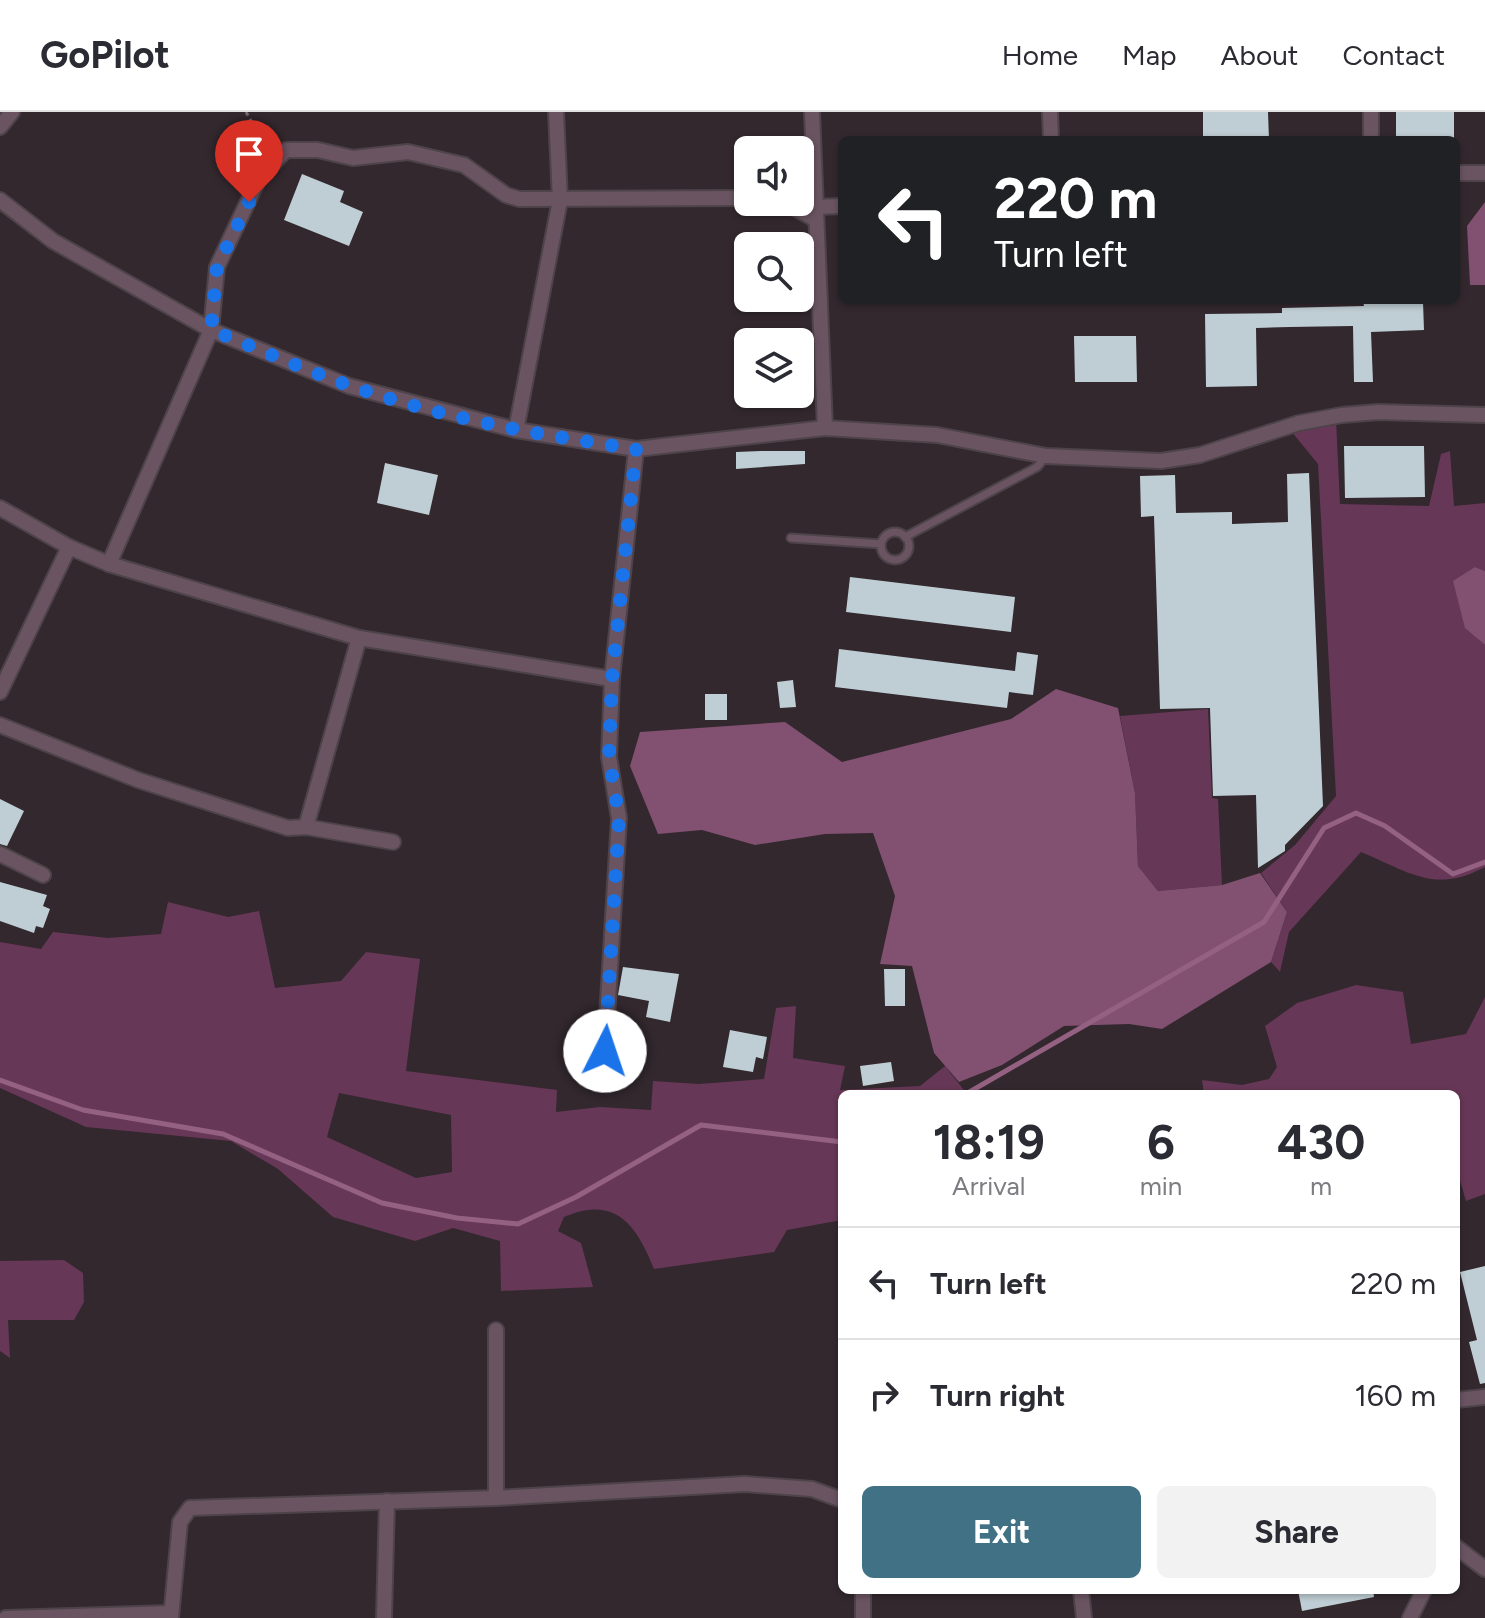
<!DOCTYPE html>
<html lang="en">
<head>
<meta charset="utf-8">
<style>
	body { margin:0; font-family:Figtree,sans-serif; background:#f2f2f3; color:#2b2b33; height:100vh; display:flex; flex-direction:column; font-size:30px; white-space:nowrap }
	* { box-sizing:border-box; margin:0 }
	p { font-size:26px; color:#7c7c81 }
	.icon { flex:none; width:44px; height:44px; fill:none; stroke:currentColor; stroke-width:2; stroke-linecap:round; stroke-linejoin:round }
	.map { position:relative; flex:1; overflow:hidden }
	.details { position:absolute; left:838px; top:978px; width:622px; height:504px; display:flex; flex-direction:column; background:#fff; border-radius:12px; box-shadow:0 2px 6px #0004 }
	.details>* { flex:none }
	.banner { position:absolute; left:838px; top:24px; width:622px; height:168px; border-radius:12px; box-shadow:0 2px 6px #0004; background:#202124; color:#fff; overflow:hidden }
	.controls { position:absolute; left:734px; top:24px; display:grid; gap:16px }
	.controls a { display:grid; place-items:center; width:80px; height:80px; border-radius:12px; background:#fff; box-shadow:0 2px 6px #0004; font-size:40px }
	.pin { position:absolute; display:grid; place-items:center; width:68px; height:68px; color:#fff; margin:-82px -34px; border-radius:50% 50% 50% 0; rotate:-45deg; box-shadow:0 0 8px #0007 }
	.pin .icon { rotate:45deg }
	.me { position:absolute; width:88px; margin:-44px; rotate:4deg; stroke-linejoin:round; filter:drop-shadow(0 0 6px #0008) }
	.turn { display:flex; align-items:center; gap:28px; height:168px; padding:0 24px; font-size:36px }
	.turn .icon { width:104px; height:104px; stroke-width:2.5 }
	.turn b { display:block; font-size:56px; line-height:68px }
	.eta { display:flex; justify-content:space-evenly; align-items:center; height:136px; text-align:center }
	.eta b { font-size:48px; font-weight:700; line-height:56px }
	.primary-button { display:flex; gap:16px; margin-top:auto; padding:16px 24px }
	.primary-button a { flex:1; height:92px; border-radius:12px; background:#417184; color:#fff; font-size:32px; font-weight:700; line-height:92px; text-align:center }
	.primary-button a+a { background:#f2f2f3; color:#2b2b33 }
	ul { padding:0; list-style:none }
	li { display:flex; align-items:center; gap:24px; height:112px; padding:0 24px; border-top:2px solid #e1e1e2 }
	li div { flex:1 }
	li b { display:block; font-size:30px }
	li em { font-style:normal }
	header { display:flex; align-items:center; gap:48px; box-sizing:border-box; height:112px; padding:0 40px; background:#fff; border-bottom:2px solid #e1e1e2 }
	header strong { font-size:38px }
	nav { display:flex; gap:44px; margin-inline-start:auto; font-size:28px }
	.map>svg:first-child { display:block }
</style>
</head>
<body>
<header>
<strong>GoPilot</strong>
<nav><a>Home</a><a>Map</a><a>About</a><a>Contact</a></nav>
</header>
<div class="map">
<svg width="1485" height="1506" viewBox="0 0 1485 1506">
	<rect width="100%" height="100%" fill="#32282e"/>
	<!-- green -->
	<g fill="#663756" fill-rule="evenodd">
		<path d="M 1336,307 L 1340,392 L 1429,394 L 1441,342 L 1450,339 L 1454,394 L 1485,391 L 1485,459 L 1475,455 L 1465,515 L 1485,533 L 1485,755 C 1435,782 1409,760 1361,740 L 1289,820 L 1280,860 L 1271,850 L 1287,800 L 1261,761 L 1295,733 L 1336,684 L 1318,352 L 1291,319 Z"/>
		<polygon points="1208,597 1212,686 1218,687 1222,773 1158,779 1138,754 1135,681 1120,604"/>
		<path d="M 168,790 L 228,805 L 259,799 L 275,876 L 341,869 L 366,840 L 420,847 L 406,959 L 557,978 L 556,1000 L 600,995 L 651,998 L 653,969 L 699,972 L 764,967 L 776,896 L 796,894 L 793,946 L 845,954 L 840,978 L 920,974 L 945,954 L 967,982 L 842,982 L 842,1108 L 787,1118 L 774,1140 L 654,1157 C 636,1112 615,1083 564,1105 L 558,1119 L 581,1131 L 593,1175 L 501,1179 L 500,1129 L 453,1116 L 415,1129 L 333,1105 L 278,1057 L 231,1029 L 86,1015 L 0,976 L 0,830 L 41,837 L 53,820 L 108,826 L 161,822 ZM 339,981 L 451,1003 L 452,1060 L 416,1066 L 327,1025 Z"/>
		<polygon points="1356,873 1403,880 1411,932 1466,922 1485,885 1485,1082 1466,1089 1456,1055 1456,982 1204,982 1202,968 1242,973 1269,967 1277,955 1265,914 1297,891"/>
		<polygon points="64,1148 83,1161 84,1190 74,1208 8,1208 10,1246 0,1239 0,1149"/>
	</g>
	<!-- forest -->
	<g fill="#825070">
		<polygon points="1485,90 1485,173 1470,173 1467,114"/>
		<polygon points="1475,455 1485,459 1485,533 1465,516 1453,469"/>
		<polygon points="1056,577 1118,596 1135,681 1138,754 1158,779 1222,773 1260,761 1287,800 1271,850 1162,917 1129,912 1064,914 1002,953 959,970 934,941 912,854 880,852 895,784 873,721 825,722 755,733 702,718 658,722 630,654 640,620 785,610 842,650 1011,607"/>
	</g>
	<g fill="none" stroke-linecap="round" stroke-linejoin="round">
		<!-- stream -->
		<g stroke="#956182" stroke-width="5">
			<polyline points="0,968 83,998 223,1022 382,1091 457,1106 518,1112 576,1085 701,1013 842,1030"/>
			<polyline points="966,982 1264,810 1324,716 1356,701 1385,714 1453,762 1485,750"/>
		</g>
	</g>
	<!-- building -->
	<g fill="#bfced4">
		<polygon points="1203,0 1268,0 1269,28 1203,25"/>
		<rect x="1396" y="0" width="58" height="28"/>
		<polygon points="302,62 344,79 340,90 363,100 349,134 284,108"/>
		<polygon points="1404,188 1423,190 1424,218 1371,220 1373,270 1354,270 1353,214 1289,215 1256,216 1257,274 1206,275 1205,202 1282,201 1282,196 1364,194 1363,189"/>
		<polygon points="1074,224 1136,224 1137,270 1075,270"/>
		<polygon points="1344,334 1424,334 1425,385 1345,386"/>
		<polygon points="761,339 805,339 805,352 736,357 736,340"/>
		<polygon points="385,351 438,363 429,403 377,391"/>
		<polygon points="1309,361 1323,694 1285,733 1285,739 1258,756 1256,683 1213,684 1210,596 1160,597 1154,404 1141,405 1140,364 1175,363 1176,401 1232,400 1232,412 1288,410 1287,362"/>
		<polygon points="850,465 1015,485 1011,520 846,500"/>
		<polygon points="839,537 1015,559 1017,540 1038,543 1033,583 1009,580 1007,596 835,575"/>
		<polygon points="793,568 796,595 780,596 777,570"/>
		<rect x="705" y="582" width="22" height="26"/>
		<polygon points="0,687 24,699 7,734 0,732"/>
		<polygon points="0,770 47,783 43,794 50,797 43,816 36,814 34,821 0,809"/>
		<polygon points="623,855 679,862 670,910 646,905 649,889 618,883"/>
		<polygon points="884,857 905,857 905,894 885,894"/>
		<polygon points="730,918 767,925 763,947 756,945 753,960 723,955"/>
		<polygon points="891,950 894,969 863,974 860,954"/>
		<polygon points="1485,1154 1485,1271 1480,1272 1469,1230 1477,1228 1460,1160"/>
		<polygon points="1298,1478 1373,1478 1374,1485 1302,1499"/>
	</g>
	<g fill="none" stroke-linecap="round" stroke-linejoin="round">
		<defs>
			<g id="lane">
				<circle cx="895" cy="434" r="14"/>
				<polyline points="905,425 1037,355 1046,344"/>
				<polyline points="791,426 881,432"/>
			</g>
			<g id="street">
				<polyline points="812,0 825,316"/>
				<polyline points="1050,0 1051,28"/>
				<polyline points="1371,0 1371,28"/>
				<polyline points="0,15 12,0"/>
				<polyline points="1456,61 1485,61"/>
				<polyline points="0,88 53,129 211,218 349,274 516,318 636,337 825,316 937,323 1046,344 1161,349 1200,343 1299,311 1342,303 1378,300 1485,303"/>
				<polyline points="784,90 815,107"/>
				<polyline points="815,95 842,94"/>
				<polyline points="516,318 560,88 556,0"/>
				<polyline points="0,396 69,435 109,452 359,526 612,567"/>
				<polyline points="109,452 211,218 217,155 259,66 286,38 318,38 353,46 408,40 464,53 506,83 519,87 748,86"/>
				<polyline points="0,580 69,435"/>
				<polyline points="0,613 138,668 288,716 306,715 393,730"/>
				<polyline points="306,715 359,526"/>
				<polyline points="0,742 43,763"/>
				<polyline points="605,939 619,706 609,645 612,567 636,337"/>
				<polyline points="496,1218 496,1386"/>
				<polyline points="1456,1288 1485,1285"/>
				<polyline points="1456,1435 1485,1457"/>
				<polyline points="863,1478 863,1506"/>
				<polyline points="1081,1478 1084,1506"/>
				<polyline points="6,1506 171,1501"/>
				<polyline points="171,1506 180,1410 190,1396 496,1386 745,1372 812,1377 842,1388"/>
				<polyline points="384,1506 387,1389"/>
				<polyline points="1410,1506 1424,1478"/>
			</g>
		</defs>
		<!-- lane casing -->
		<use href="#lane" stroke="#4d4349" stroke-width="11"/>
		<!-- street casing -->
		<use href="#street" stroke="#4d4349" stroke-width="18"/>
		<!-- path -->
		<polyline stroke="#746b70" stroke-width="3" stroke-dasharray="4 4" stroke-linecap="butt" points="246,0 266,35"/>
		<!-- lane -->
		<use href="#lane" stroke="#6a5462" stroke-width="7"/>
		<!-- street -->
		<use href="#street" stroke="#6a5462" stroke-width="14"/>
	</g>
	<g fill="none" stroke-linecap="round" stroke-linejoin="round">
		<!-- route -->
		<path stroke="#1a73e8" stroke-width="14" stroke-dasharray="0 25.2" d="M 249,90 L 217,155 L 211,218 C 257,236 302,257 348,273 C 441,306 539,323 636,337 L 612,567 L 609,645 L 619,706 L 605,939"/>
	</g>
</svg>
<div class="controls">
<a><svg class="icon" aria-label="sound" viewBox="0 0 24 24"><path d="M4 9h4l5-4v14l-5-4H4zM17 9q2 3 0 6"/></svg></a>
<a><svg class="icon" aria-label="search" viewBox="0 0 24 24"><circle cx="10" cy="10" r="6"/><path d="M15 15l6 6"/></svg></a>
<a><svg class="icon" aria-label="layers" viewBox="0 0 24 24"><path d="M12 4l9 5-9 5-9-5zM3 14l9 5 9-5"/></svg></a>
</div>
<div class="pin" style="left:249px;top:90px;background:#d93025"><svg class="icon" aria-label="arrive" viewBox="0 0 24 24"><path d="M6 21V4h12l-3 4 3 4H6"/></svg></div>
<svg class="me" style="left:605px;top:939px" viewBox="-20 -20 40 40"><circle r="19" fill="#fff"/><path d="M0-13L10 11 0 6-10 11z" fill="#1a73e8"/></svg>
<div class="banner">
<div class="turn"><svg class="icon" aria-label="left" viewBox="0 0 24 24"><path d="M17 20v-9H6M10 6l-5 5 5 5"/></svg><div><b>220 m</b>Turn left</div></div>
</div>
<section class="details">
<div class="eta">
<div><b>18:19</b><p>Arrival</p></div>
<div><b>6</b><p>min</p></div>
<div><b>430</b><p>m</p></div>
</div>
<ul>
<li><svg class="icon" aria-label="left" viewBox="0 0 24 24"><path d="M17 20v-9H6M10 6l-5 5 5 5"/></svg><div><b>Turn left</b></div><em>220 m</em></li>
<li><svg class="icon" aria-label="right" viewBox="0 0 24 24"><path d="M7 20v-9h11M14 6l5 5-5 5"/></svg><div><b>Turn right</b></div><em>160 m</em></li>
</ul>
<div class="primary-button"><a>Exit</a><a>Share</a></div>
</section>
</div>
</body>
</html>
